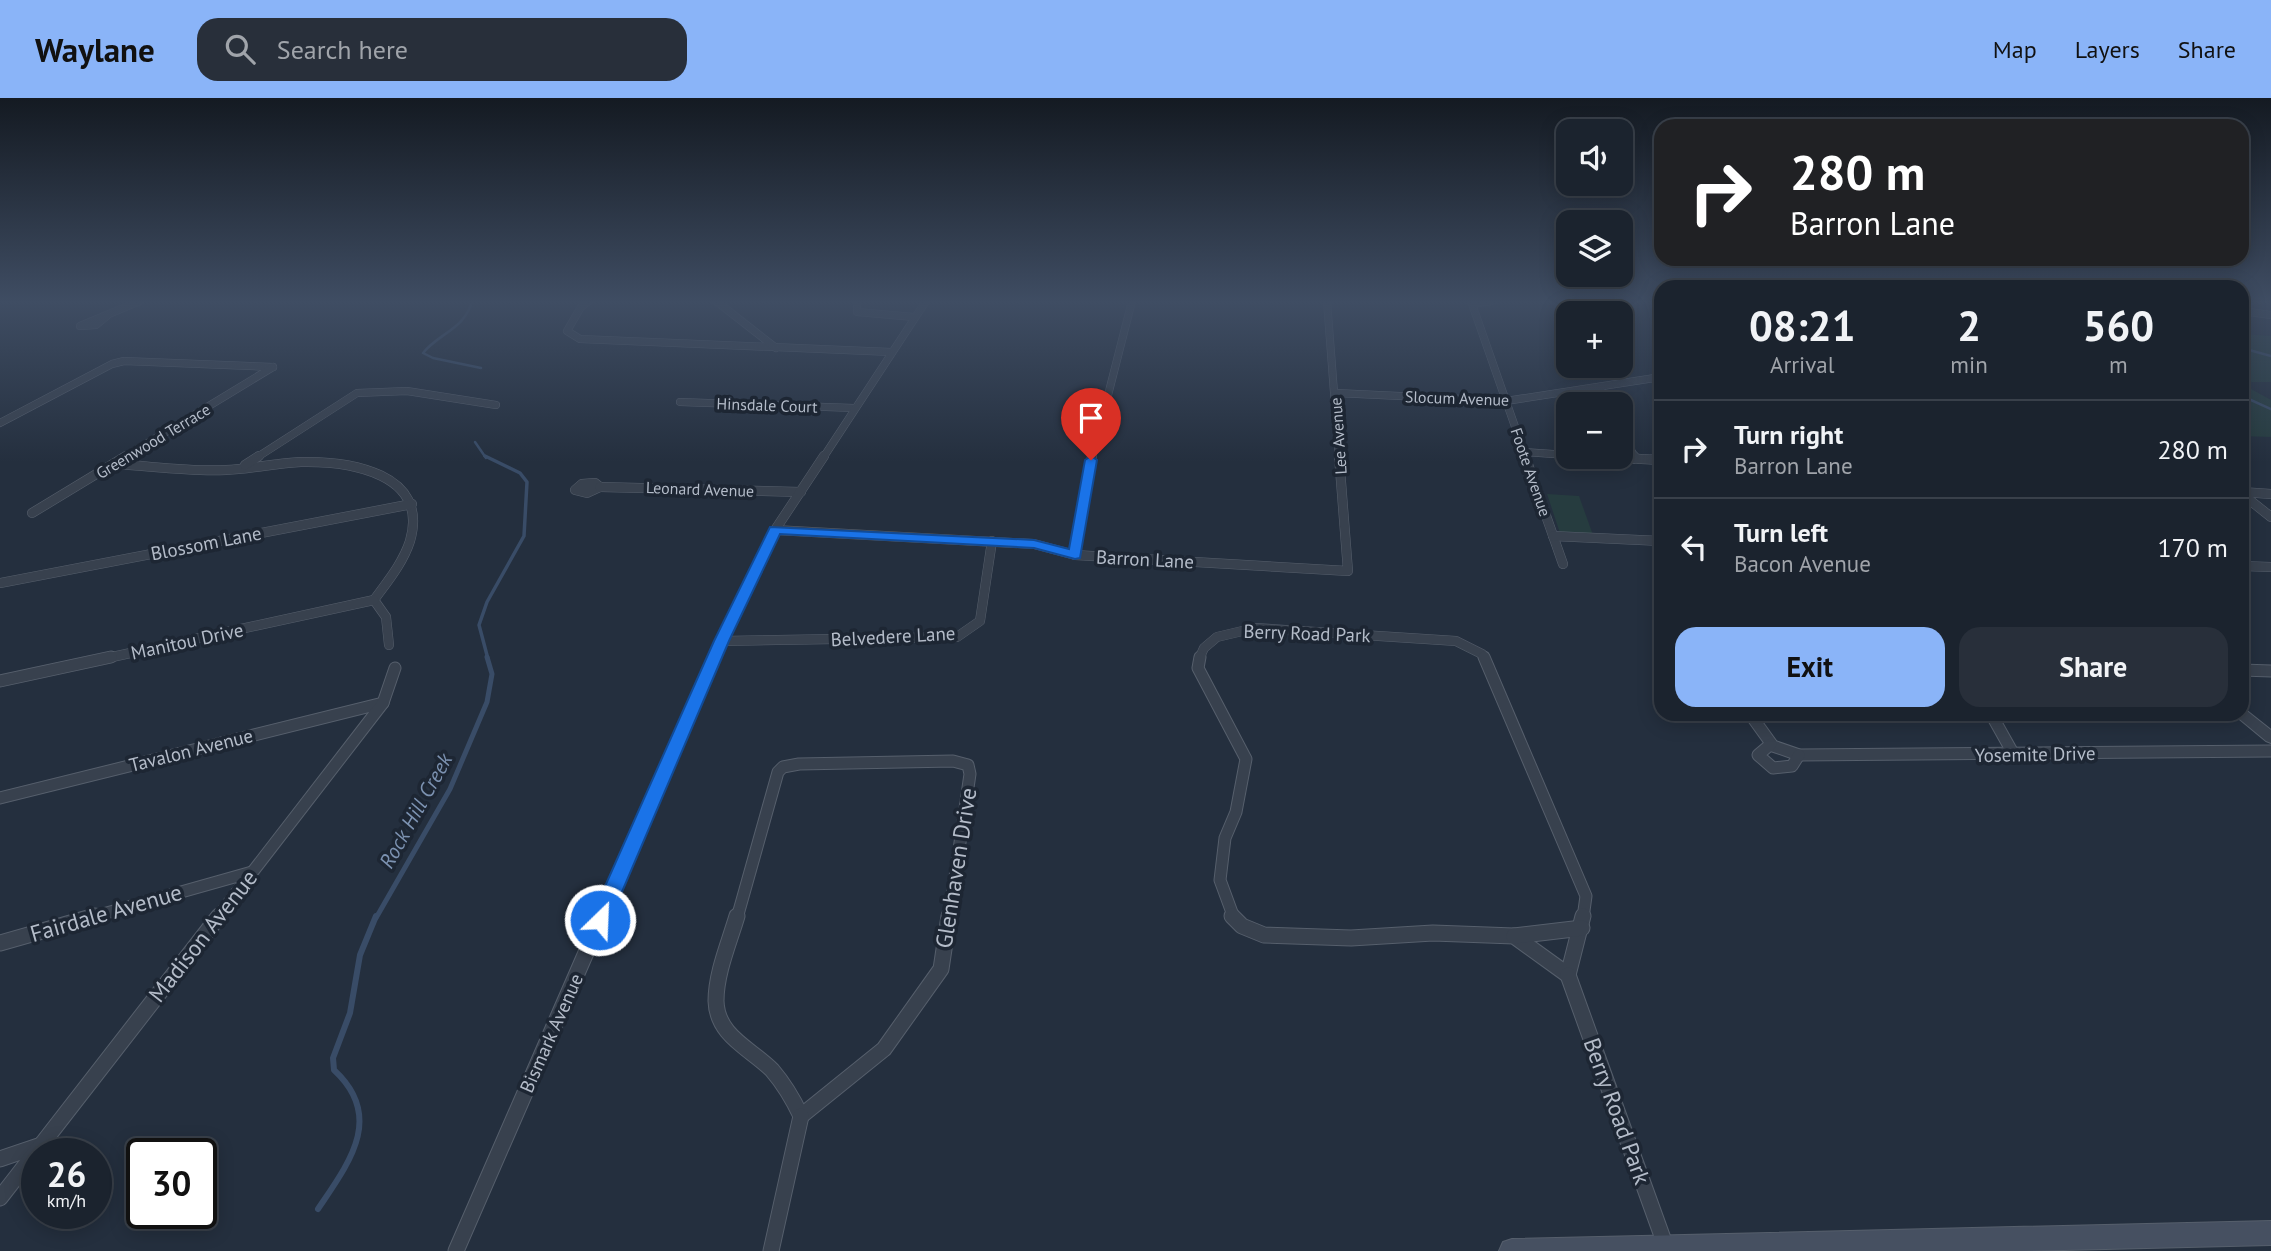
<!DOCTYPE html>
<html lang="en">
<head>
<meta charset="utf-8">
<style>
	body { margin:0; font-family:"PT Sans",sans-serif; background:#282f3a; color:#f1f3f6; height:100vh; display:flex; flex-direction:column; font-size:26px; white-space:nowrap }
	* { box-sizing:border-box; margin:0 }
	p { font-size:23px; color:#a0a4aa }
	.icon { flex:none; width:38px; height:38px; fill:none; stroke:currentColor; stroke-width:2; stroke-linecap:round; stroke-linejoin:round }
	.map { position:relative; flex:1; overflow:hidden }
	.details { position:absolute; left:1654px; top:182px; width:595px; height:441px; display:flex; flex-direction:column; background:#1b232e; border-radius:21px; box-shadow:0 4px 18px #0003,0 0 0 2px #39404a }
	.details>* { flex:none }
	.banner { position:absolute; left:1654px; top:21px; width:595px; height:147px; border-radius:21px; box-shadow:0 4px 18px #0003,0 0 0 2px #39404a; background:#202124; color:#fff; overflow:hidden }
	.controls { position:absolute; left:1556px; top:21px; display:grid; gap:14px }
	.controls a { display:grid; place-items:center; width:77px; height:77px; border-radius:14px; background:#1b232e; box-shadow:0 4px 18px #0003,0 0 0 2px #39404a; font-size:35px }
	.speed { position:absolute; left:21px; top:1040px; display:flex; gap:14px; font-size:35px; font-weight:700; text-align:center }
	.speed>* { display:grid; place-content:center; width:91px; height:91px; border-radius:50%; background:#1b232e; box-shadow:0 4px 18px #0003,0 0 0 2px #39404a; line-height:1 }
	.speed small { font-size:18px; font-weight:400 }
	.speed .limit { border:4px solid #111; border-radius:10px; background:#fff; color:#111 }
	.pin { position:absolute; display:grid; place-items:center; width:60px; height:60px; color:#fff; margin:-72px -30px; border-radius:50% 50% 50% 0; rotate:-45deg; box-shadow:0 0 7px #0007 }
	.pin .icon { rotate:45deg }
	.me { position:absolute; width:77px; margin:-38px; rotate:24deg; stroke-linejoin:round; filter:drop-shadow(0 0 5px #0008) }
	.turn { display:flex; align-items:center; gap:24px; height:147px; padding:0 21px; font-size:32px }
	.turn .icon { width:91px; height:91px; stroke-width:2.5 }
	.turn b { display:block; font-size:49px; line-height:60px }
	.eta { display:flex; justify-content:space-evenly; align-items:center; height:119px; text-align:center }
	.eta b { font-size:42px; font-weight:700; line-height:49px }
	.action { display:flex; gap:14px; margin-top:auto; padding:14px 21px }
	.action a { flex:1; height:80px; border-radius:21px; background:#8ab4f8; color:#111; font-size:28px; font-weight:700; line-height:80px; text-align:center }
	.action a+a { background:#282f3a; color:#f1f3f6 }
	ul { padding:0; list-style:none }
	li { display:flex; align-items:center; gap:21px; height:98px; padding:0 21px; border-top:2px solid #39404a }
	li div { flex:1 }
	li b { display:block; font-size:26px }
	li em { font-style:normal }
	header { display:flex; align-items:center; gap:42px; box-sizing:border-box; height:98px; padding:0 35px; background:#8ab4f8; color:#111 }
	header strong { font-size:33px }
	nav { display:flex; gap:38px; margin-inline-start:auto; font-size:24px }
	.search { width:490px; height:63px; background:#282f3a; display:flex; align-items:center; gap:18px; box-sizing:border-box; padding:0 24px; border-radius:21px; color:#a0a4aa; font-size:26px }
	.map>svg:first-child { display:block }
</style>
</head>
<body>
<header>
<strong>Waylane</strong>
<div class="search"><svg class="icon" aria-label="search" viewBox="0 0 24 24"><circle cx="10" cy="10" r="6"/><path d="M15 15l6 6"/></svg>Search here</div>
<nav><a>Map</a><a>Layers</a><a>Share</a></nav>
</header>
<div class="map">
<svg width="2271" height="1153" viewBox="0 0 2271 1153">
	<rect width="100%" height="100%" fill="#242f3e"/>
	<!-- green -->
	<g fill="#263c3f">
		<polygon points="2242,236 2271,238 2271,284 2242,284"/>
		<polygon points="2242,286 2271,302 2271,339 2242,338"/>
		<polygon points="1547,396 1579,398 1593,437 1560,435"/>
	</g>
	<g fill="none" stroke-linecap="round" stroke-linejoin="round">
		<!-- stream-far3 -->
		<g stroke="#394c67" stroke-width="2.5">
			<path d="M 472,203 C 465,231 439,235 423,255 L 433,260 L 481,270"/>
			<polyline points="2242,250 2271,258"/>
			<polyline points="2242,298 2271,311"/>
			<polyline points="475,344 486,360"/>
		</g>
		<!-- stream-far2 -->
		<polyline stroke="#394c67" stroke-width="3.5" points="485,358 520,375 527,384 524,438 487,504 479,527 488,561"/>
		<!-- stream-far1 -->
		<polyline stroke="#394c67" stroke-width="5" points="376,820 450,691 487,604 492,576 487,559"/>
		<!-- stream -->
		<path stroke="#394c67" stroke-width="6" d="M 318,1111 C 349,1065 385,1019 334,972 L 333,960 L 350,915 L 360,857 L 376,818"/>
		<defs>
			<g id="minor-far3">
				<polyline points="589,203 581,209 567,233 580,241 891,254"/>
				<polyline points="716,203 776,250"/>
				<polyline points="857,203 857,214 914,219"/>
				<polyline points="1327,203 1339,360"/>
				<polyline points="1471,203 1526,360"/>
				<polyline points="1472,206 1492,203"/>
				<polyline points="2242,213 2271,217"/>
				<polyline points="107,218 96,227 80,228 140,203"/>
				<polyline points="1600,290 1608,306"/>
				<polyline points="1336,295 1506,303 1661,279"/>
				<polyline points="680,304 854,310"/>
				<polyline points="0,325 112,266 124,263 273,269"/>
				<polyline points="1620,330 1635,360"/>
				<polyline points="1523,354 1568,357"/>
				<polyline points="1602,359 1617,360"/>
				<polyline points="123,360 273,269"/>
				<polyline points="256,360 357,295 407,293 496,307"/>
				<polyline points="823,360 926,203"/>
				<polyline points="1092,360 1132,203"/>
			</g>
			<g id="minor-far2">
				<polyline points="1525,358 1563,466"/>
				<polyline points="1634,358 1636,361"/>
				<polyline points="1602,359 1661,362"/>
				<path d="M 114,366 C 151,368 189,374 226,372 C 251,371 276,365 301,364 C 349,363 430,375 410,443 C 403,465 387,484 374,502 L 386,519 L 389,547"/>
				<polyline points="245,367 259,358"/>
				<polygon points="595,385 600,389 587,395 575,392 582,386"/>
				<polyline points="600,389 801,394"/>
				<polyline points="2242,394 2271,396"/>
				<polyline points="2242,396 2271,419"/>
				<polyline points="32,415 126,358"/>
				<polyline points="775,432 1034,446 1075,457 1348,473 1339,358"/>
				<polyline points="1553,438 1661,443"/>
				<polyline points="1075,457 1092,358"/>
				<polyline points="2242,468 2271,469"/>
				<polyline points="0,485 412,406"/>
				<polyline points="722,543 957,539 980,523 992,443"/>
				<polyline points="103,561 374,502"/>
				<polyline points="714,561 775,432 824,358"/>
				<polyline points="1199,561 1204,550 1217,539 1255,530 1456,543 1482,556 1485,561"/>
			</g>
			<g id="minor-far1">
				<polyline points="1200,559 1198,570 1246,661 1236,714 1225,740 1220,782 1234,820"/>
				<polyline points="1484,559 1586,798 1583,820"/>
				<polyline points="2242,572 2271,573"/>
				<polyline points="0,583 111,559"/>
				<polyline points="1750,616 1773,648 1799,657 2271,653"/>
				<polyline points="1991,616 2014,657"/>
				<polyline points="1771,646 1758,657 1773,670 1792,668 1799,657"/>
				<polyline points="0,700 383,605"/>
				<polyline points="89,820 252,774"/>
				<polyline points="217,820 383,605 395,570"/>
				<polyline points="601,820 715,559"/>
				<polyline points="737,820 778,674 783,669 799,666 953,663 968,667 970,676 949,820"/>
			</g>
			<g id="minor">
				<path d="M 737,818 C 729,845 716,875 716,903 C 717,938 750,950 772,972 C 784,986 793,1001 801,1018 L 884,951 L 941,871 L 949,818"/>
				<polyline points="1232,818 1242,828 1264,837 1351,840 1433,835 1514,838 1568,877 1583,818"/>
				<polyline points="1514,838 1582,830"/>
				<polyline points="0,845 95,818"/>
				<polyline points="1568,877 1666,1149"/>
				<polyline points="0,1061 41,1047"/>
				<polyline points="0,1100 219,818"/>
				<polyline points="456,1153 602,818"/>
				<polyline points="771,1153 801,1018"/>
			</g>
			<polygon id="tertiary" points="2242,612 2247,613 2271,632 2271,645 2266,643 2237,619 2235,616 2242,616"/>
			<polygon id="secondary" points="2271,1123 2271,1147 2023,1153 1499,1153 1503,1144 1512,1141"/>
		</defs>
		<!-- minor-far3 casing -->
		<use href="#minor-far3" stroke="#565f6c" stroke-width="8"/>
		<!-- minor-far2 casing -->
		<use href="#minor-far2" stroke="#565f6c" stroke-width="10"/>
		<!-- minor-far1 casing -->
		<use href="#minor-far1" stroke="#565f6c" stroke-width="13"/>
		<!-- minor casing -->
		<use href="#minor" stroke="#565f6c" stroke-width="17"/>
		<!-- tertiary casing -->
		<use href="#tertiary" stroke="#565f6c" stroke-width="2"/>
		<!-- secondary casing -->
		<use href="#secondary" stroke="#565f6c" stroke-width="2"/>
		<!-- minor-far3 -->
		<use href="#minor-far3" stroke="#38414e" stroke-width="7"/>
		<!-- minor-far2 -->
		<use href="#minor-far2" stroke="#38414e" stroke-width="9"/>
		<!-- minor-far1 -->
		<use href="#minor-far1" stroke="#38414e" stroke-width="11"/>
		<!-- minor -->
		<use href="#minor" stroke="#38414e" stroke-width="15"/>
		<!-- tertiary -->
		<use href="#tertiary" fill="#38414e" fill-rule="evenodd"/>
		<!-- secondary -->
		<use href="#secondary" fill="#465061" fill-rule="evenodd"/>
	</g>
	<!-- sky -->
	<linearGradient id="sky" x2="0" y2="1"><stop stop-color="#141a22"/><stop offset="0.56" stop-color="#3f4d63"/><stop offset="1" stop-color="#3f4d63" stop-opacity="0"/></linearGradient>
	<rect width="2271" height="364" fill="url(#sky)"/>
	<!-- route -->
	<polygon fill="#1a73e8" stroke="#114b97" stroke-width="2" points="1091,358 1097,362 1080,460 1075,461 1034,450 780,436 729,543 610,822 607,828 600,830 593,828 590,822 714,543 770,429 1034,442 1069,451 1085,362"/>
	<g text-anchor="middle" stroke-width="7" stroke-linejoin="round" paint-order="stroke">
		<!-- far-street labels -->
		<g font-size="16" fill="#b4bcc9" stroke="#1d2633">
			<text transform="translate(1457 300) rotate(2)" y="6">Slocum Avenue</text>
			<text transform="translate(767 307) rotate(2)" y="6">Hinsdale Court</text>
			<text transform="translate(1338 338) rotate(-94)" y="6">Lee Avenue</text>
			<text transform="translate(153 343) rotate(-31)" y="6">Greenwood Terrace</text>
			<text transform="translate(1531 374) rotate(71)" y="6">Foote Avenue</text>
			<text transform="translate(700 391) rotate(2)" y="6">Leonard Avenue</text>
		</g>
		<!-- street labels -->
		<g font-size="19" fill="#b4bcc9" stroke="#1d2633">
			<text transform="translate(206 445) rotate(-11)" y="7">Blossom Lane</text>
			<text transform="translate(1145 461) rotate(3)" y="7">Barron Lane</text>
			<text transform="translate(1307 535) rotate(2)" y="7">Berry Road Park</text>
			<text transform="translate(893 538) rotate(-3)" y="7">Belvedere Lane</text>
			<text transform="translate(187 543) rotate(-12)" y="7">Manitou Drive</text>
			<text transform="translate(191 652) rotate(-14)" y="7">Tavalon Avenue</text>
			<text transform="translate(2035 656) rotate(-1)" y="7">Yosemite Drive</text>
			<text transform="translate(551 935) rotate(-66)" y="7">Bismark Avenue</text>
		</g>
		<!-- water labels -->
		<g font-size="21" font-style="italic" fill="#7c92b1" stroke="#1d2633">
			<text transform="translate(416 713) rotate(-61)" y="7">Rock Hill Creek</text>
		</g>
		<!-- near-street labels -->
		<g font-size="23" fill="#b4bcc9" stroke="#1d2633">
			<text transform="translate(956 770) rotate(-81)" y="8">Glenhaven Drive</text>
			<text transform="translate(106 815) rotate(-16)" y="8">Fairdale Avenue</text>
			<text transform="translate(203 838) rotate(-52)" y="8">Madison Avenue</text>
			<text transform="translate(1617 1013) rotate(70)" y="8">Berry Road Park</text>
		</g>
	</g>
</svg>
<div class="controls">
<a><svg class="icon" aria-label="sound" viewBox="0 0 24 24"><path d="M4 9h4l5-4v14l-5-4H4zM17 9q2 3 0 6"/></svg></a>
<a><svg class="icon" aria-label="layers" viewBox="0 0 24 24"><path d="M12 4l9 5-9 5-9-5zM3 14l9 5 9-5"/></svg></a>
<a>+</a>
<a>−</a>
</div>
<div class="speed"><div>26<small>km/h</small></div><div class="limit">30</div></div>
<div class="pin" style="left:1091px;top:362px;background:#d93025"><svg class="icon" aria-label="arrive" viewBox="0 0 24 24"><path d="M6 21V4h12l-3 4 3 4H6"/></svg></div>
<svg class="me" style="left:600px;top:822px" viewBox="-20 -20 40 40"><circle r="17" fill="#1a73e8" stroke="#fff" stroke-width="3"/><path d="M0-11L8 9 0 5-8 9z" fill="#fff"/></svg>
<div class="banner">
<div class="turn"><svg class="icon" aria-label="right" viewBox="0 0 24 24"><path d="M7 20v-9h11M14 6l5 5-5 5"/></svg><div><b>280 m</b>Barron Lane</div></div>
</div>
<section class="details">
<div class="eta">
<div><b>08:21</b><p>Arrival</p></div>
<div><b>2</b><p>min</p></div>
<div><b>560</b><p>m</p></div>
</div>
<ul>
<li><svg class="icon" aria-label="right" viewBox="0 0 24 24"><path d="M7 20v-9h11M14 6l5 5-5 5"/></svg><div><b>Turn right</b><p>Barron Lane</p></div><em>280 m</em></li>
<li><svg class="icon" aria-label="left" viewBox="0 0 24 24"><path d="M17 20v-9H6M10 6l-5 5 5 5"/></svg><div><b>Turn left</b><p>Bacon Avenue</p></div><em>170 m</em></li>
</ul>
<div class="action"><a>Exit</a><a>Share</a></div>
</section>
</div>
</body>
</html>
